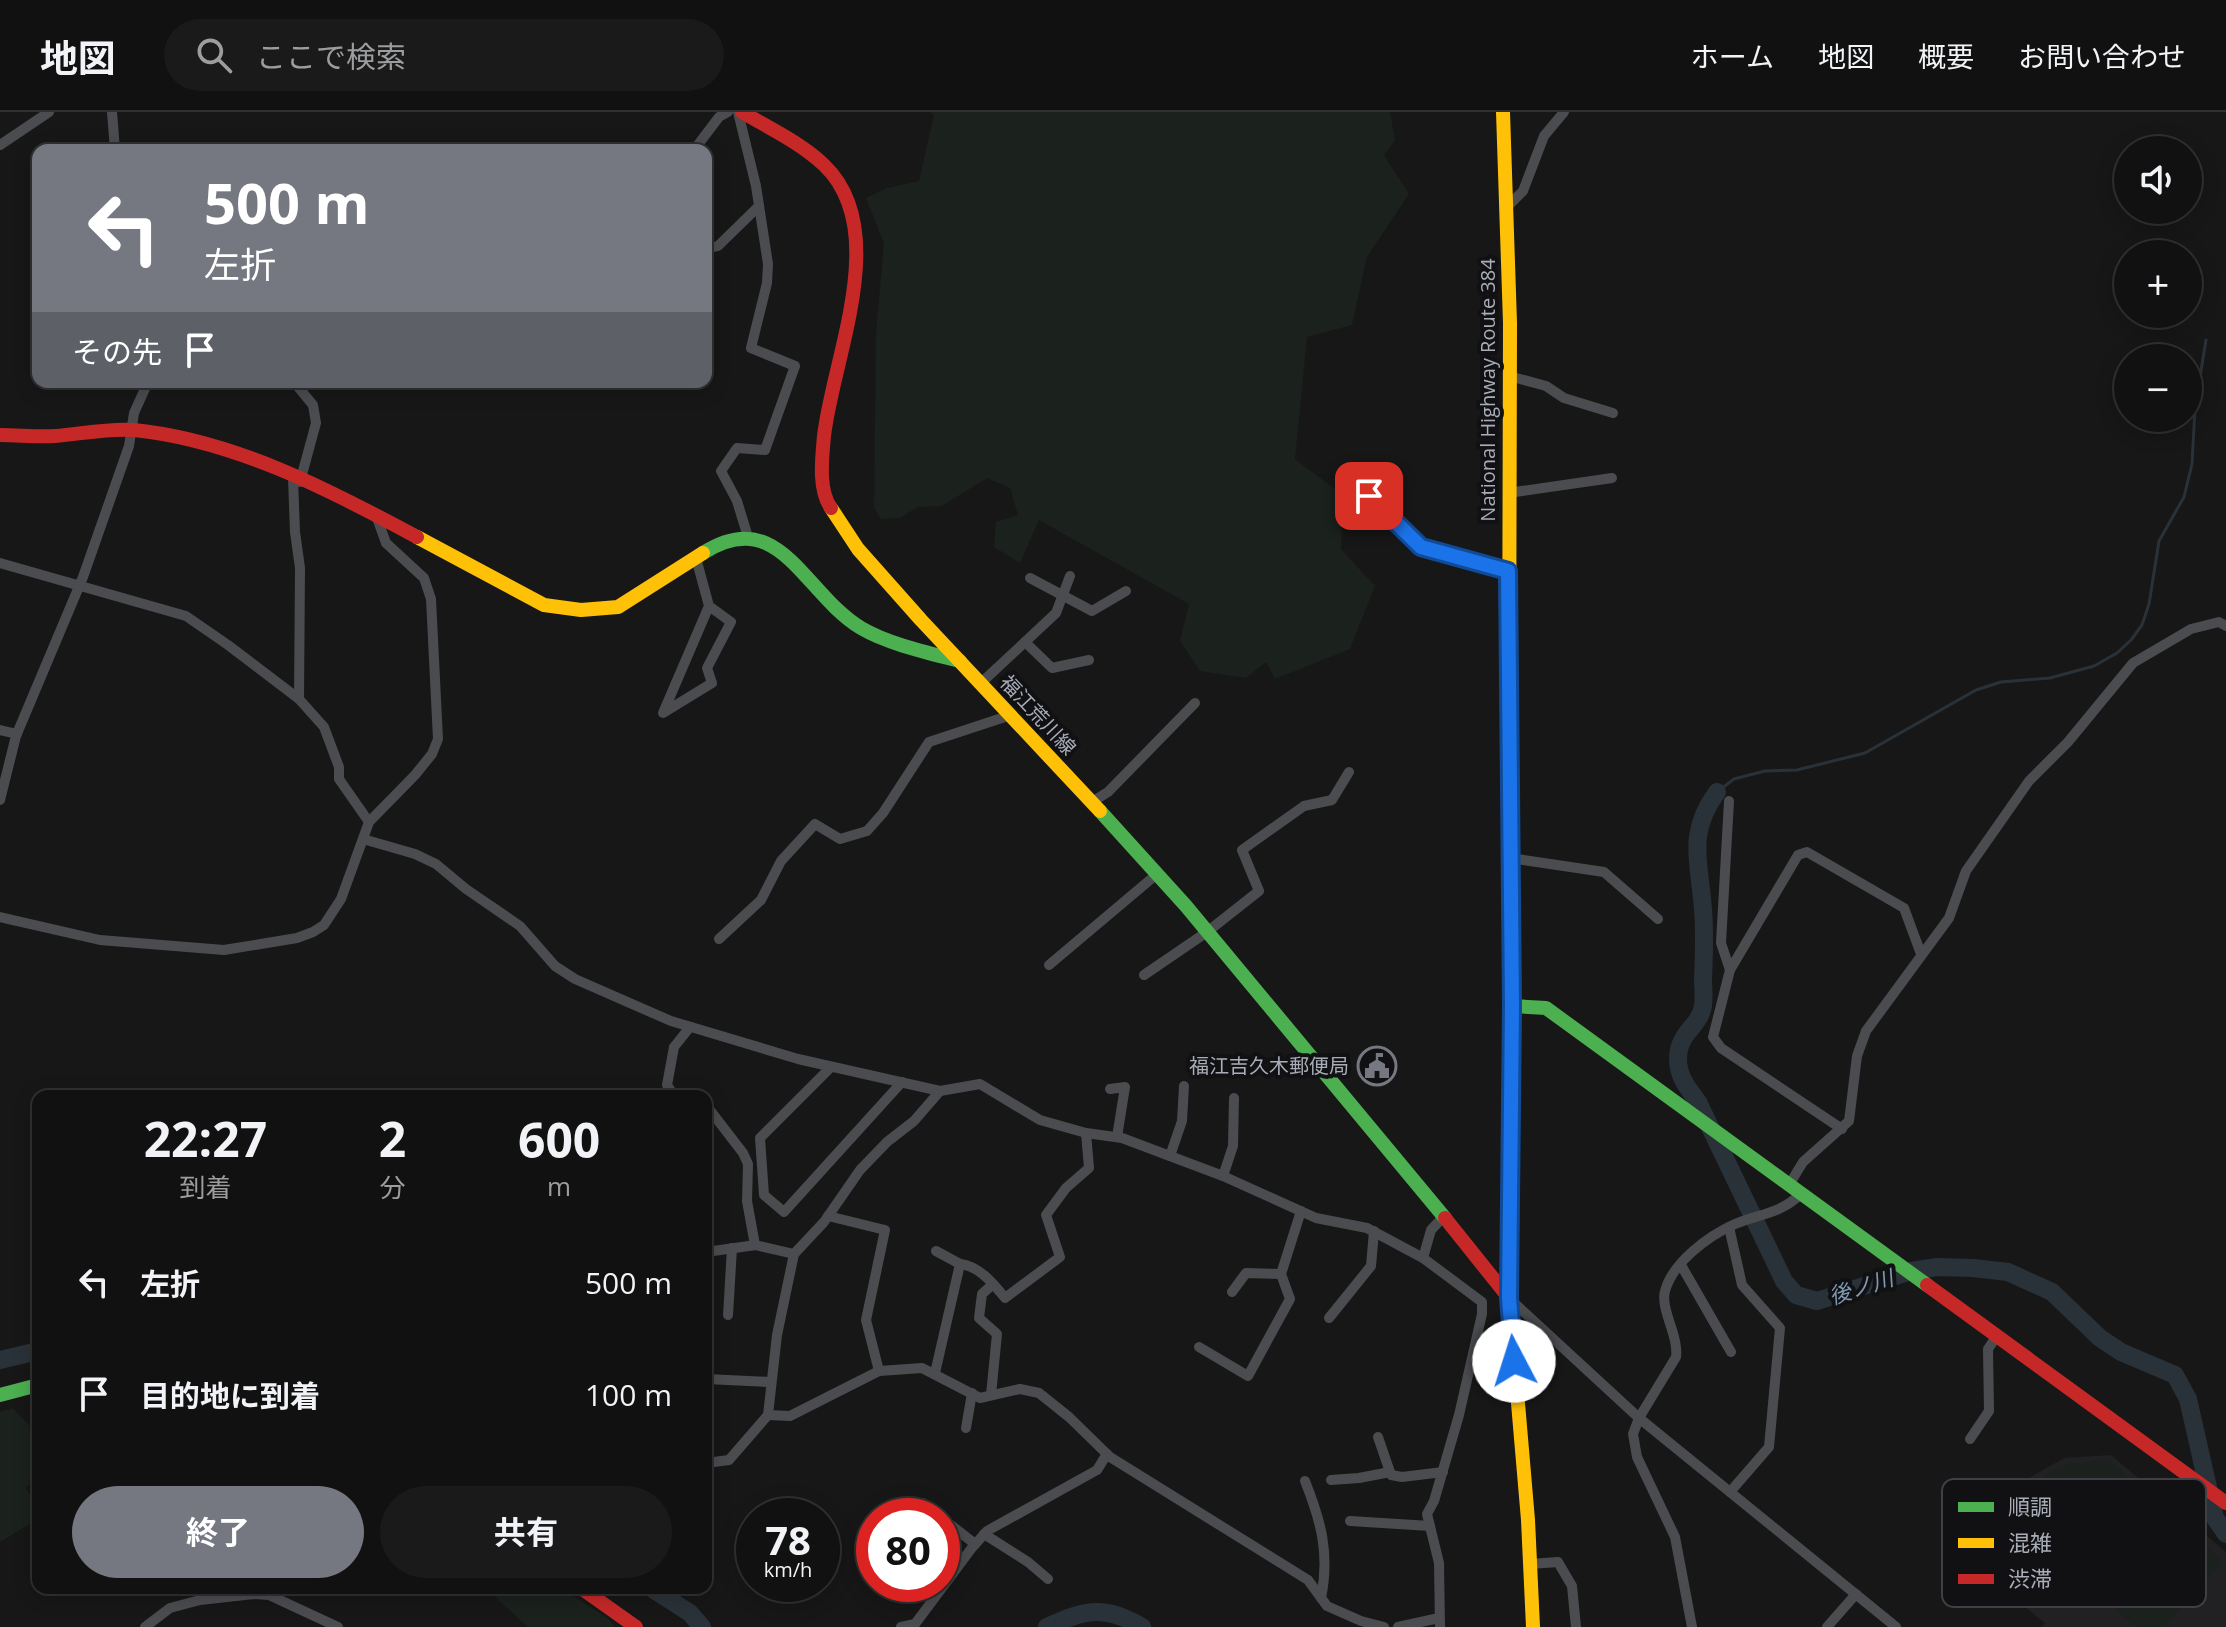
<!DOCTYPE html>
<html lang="ja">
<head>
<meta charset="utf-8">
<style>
	body { margin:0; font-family:"Open Sans","Noto Sans JP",sans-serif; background:#1a1a1a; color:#f1f3f6; height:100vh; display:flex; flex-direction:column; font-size:30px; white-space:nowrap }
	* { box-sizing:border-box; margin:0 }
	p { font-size:26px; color:#9c9d9f }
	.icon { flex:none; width:44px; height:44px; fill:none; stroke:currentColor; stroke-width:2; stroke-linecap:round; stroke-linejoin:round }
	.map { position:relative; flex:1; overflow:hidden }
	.details { position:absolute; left:32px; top:978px; width:680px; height:504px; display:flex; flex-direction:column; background:#111; border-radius:16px; box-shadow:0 4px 20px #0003,0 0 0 2px #303131 }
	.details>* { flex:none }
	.guide { position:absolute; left:32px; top:32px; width:680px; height:244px; border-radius:16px; box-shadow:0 4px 20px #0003,0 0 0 2px #303131; background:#757880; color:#fff; overflow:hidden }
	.controls { position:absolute; left:2114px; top:24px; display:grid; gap:16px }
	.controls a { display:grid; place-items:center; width:88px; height:88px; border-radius:50%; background:#111; box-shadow:0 4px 20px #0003,0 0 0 2px #303131; font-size:40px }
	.speed { position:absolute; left:736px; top:1386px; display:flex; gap:16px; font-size:40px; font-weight:700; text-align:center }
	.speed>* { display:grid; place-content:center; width:104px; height:104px; border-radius:50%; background:#111; box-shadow:0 4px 20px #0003,0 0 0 2px #303131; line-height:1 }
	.speed small { font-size:20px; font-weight:400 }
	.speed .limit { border:12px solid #d22; background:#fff; color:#111 }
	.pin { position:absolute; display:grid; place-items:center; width:68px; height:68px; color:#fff; margin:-34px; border-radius:16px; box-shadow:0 4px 12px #0006 }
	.me { position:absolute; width:88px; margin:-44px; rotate:355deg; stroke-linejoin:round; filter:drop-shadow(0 0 6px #0008) }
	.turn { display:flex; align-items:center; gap:28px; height:168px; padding:0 40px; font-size:36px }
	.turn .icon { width:104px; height:104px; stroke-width:2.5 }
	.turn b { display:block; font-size:56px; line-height:68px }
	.then { display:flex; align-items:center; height:76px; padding:0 40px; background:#0003; gap:16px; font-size:30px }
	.eta { display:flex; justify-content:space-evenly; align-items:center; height:136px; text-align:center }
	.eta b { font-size:48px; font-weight:700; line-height:56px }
	.cta { display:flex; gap:16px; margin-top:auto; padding:16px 40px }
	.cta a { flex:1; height:92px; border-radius:48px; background:#757880; color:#fff; font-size:32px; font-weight:700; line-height:92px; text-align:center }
	.cta a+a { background:#1a1a1a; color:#f1f3f6 }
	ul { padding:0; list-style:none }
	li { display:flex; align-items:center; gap:24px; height:112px; padding:0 40px }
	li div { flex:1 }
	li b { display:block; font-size:30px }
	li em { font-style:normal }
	header { display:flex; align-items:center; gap:48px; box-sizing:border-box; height:112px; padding:0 40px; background:#111; border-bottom:2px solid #303131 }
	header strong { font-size:38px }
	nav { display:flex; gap:44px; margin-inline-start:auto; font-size:28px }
	.search { width:560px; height:72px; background:#1a1a1a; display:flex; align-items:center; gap:20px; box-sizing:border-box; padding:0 28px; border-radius:44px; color:#9c9d9f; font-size:30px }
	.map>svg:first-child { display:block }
</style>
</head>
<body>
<header>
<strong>地図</strong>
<div class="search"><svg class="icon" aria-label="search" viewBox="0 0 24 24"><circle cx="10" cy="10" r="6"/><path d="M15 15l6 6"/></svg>ここで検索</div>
<nav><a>ホーム</a><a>地図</a><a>概要</a><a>お問い合わせ</a></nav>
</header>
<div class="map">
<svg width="2226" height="1515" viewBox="0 0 2226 1515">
	<rect width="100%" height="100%" fill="#171717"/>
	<!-- built -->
	<polygon fill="#212124" points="2111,1343 2226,1440 2226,1515 2042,1515 2045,1511 1993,1469 1987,1453 1997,1394 2010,1377 2064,1346"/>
	<!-- green -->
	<g fill="#1b211c">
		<polygon points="930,0 1390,0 1395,28 1384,43 1409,82 1367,145 1352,213 1307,225 1295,347 1343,383 1341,437 1375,474 1350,537 1275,567 1266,550 1246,566 1200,559 1180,529 1189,492 1039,408 1020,451 994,435 996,410 1018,403 1010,376 987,366 942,394 918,395 900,406 881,407 874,396 876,221 884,131 866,86 887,76 919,69 934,3"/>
		<polygon points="13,1296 38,1323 38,1366 25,1376 38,1392 38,1407 0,1430 0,1300"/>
		<polygon points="2109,1348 2223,1450 2164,1515 2136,1515 2003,1397 2036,1369 2065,1352"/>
		<polygon points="461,1476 561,1476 609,1507 614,1515 528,1515 494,1484"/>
	</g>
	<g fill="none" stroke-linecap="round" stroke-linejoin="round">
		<!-- stream -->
		<polyline stroke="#2a3239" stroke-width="3" points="1717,680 1734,667 1765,659 1797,658 1865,641 1976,578 2001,570 2050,566 2094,554 2117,541 2131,528 2142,513 2149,492 2159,429 2184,385 2192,352 2195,296 2206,228"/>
		<!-- river -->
		<g stroke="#2a3239" stroke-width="18">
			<path d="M 1717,680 C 1686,722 1700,751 1703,798 C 1705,821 1704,844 1703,867 C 1703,876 1705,889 1702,898 C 1698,915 1678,921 1678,947 C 1678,965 1688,976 1698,990 L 1784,1169 L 1796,1183 L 1817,1189 L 1911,1159 L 1937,1155 L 1973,1156 L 2008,1160 L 2052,1180 L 2100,1226 L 2121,1240 L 2175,1263 L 2188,1287 L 2215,1406 L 2226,1422"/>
			<polyline points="0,1248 38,1239"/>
			<polyline points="651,1476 690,1501 702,1515"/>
			<path d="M 1047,1515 C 1085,1498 1104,1492 1142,1515"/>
		</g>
		<!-- street -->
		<g stroke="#4b4c50" stroke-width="10">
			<polyline points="112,0 115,38"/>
			<polyline points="738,0 756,74 768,152 767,171 751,236 795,254 765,338 737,336 721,359 737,389 748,425"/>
			<polyline points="0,33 49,0"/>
			<polyline points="694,38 719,5 728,0"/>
			<polyline points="1507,95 1523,79 1544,24 1564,0"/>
			<polyline points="706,137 718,134 759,94"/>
			<polyline points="1509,264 1546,274 1564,286 1613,301"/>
			<polyline points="294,270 313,293 316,311 300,370"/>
			<polyline points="293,366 295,420 300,456 299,587"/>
			<polyline points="1350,376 1369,384 1421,435 1508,459"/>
			<polyline points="1508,381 1612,366"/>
			<polyline points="696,446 709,494 663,601 712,571 707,556 731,510 709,494"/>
			<polyline points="0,451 186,504 228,533 299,587 324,615 339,655 339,667 369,710"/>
			<polyline points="1030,466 1092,499 1126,479"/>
			<polyline points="1025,530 1052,556 1089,548"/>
			<polyline points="981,571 1056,501 1070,464"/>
			<polyline points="0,618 17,622"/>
			<polyline points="0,688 16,624 83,465 129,334 134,301 148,270"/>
			<polyline points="1729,689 1721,831 1730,858"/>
			<polyline points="1092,690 1108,680 1195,591"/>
			<polyline points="363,727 415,742 436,752 466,777 520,814 555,854 575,867 671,909 798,947 940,979 980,972 1040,1008 1086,1021 1122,1026 1223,1064 1316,1106 1367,1116 1423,1146 1482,1190 1482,1202 1459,1303 1434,1389 1427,1402 1439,1451 1440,1515"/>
			<polyline points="1510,746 1604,760 1658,807"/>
			<polyline points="0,805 100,828 224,838 297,826 313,820 324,813 341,787 369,710 415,663 432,642 438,627 431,487 424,466 386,431 376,403"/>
			<polyline points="719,827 761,788 781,749 815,712 840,727 867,719 883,701 929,630 1011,603"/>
			<polyline points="1049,853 1157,762"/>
			<polyline points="1144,863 1207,820 1259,779 1242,738 1304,694 1332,688 1349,660"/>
			<polyline points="831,955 760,1026 764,1083 784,1100 902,970"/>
			<polyline points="1110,977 1125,975 1117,1025"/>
			<polyline points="674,984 667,973 674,935 690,915"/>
			<polyline points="706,993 743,1041 748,1052 747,1089 755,1133 794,1142 777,1223 768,1303 729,1348 714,1350 706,1348"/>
			<polyline points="1842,1017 1721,936 1713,925 1730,858 1798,743 1807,740 1904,796 1921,842"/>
			<polyline points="1170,1044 1182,1009 1184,974"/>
			<polyline points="1223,1064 1233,1034 1234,986"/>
			<polyline points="1789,1073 1803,1050 1849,1009 1857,944 1866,919 1949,806 1966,759 2029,669 2068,630 2133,551 2191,517 2219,510 2226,514"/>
			<polyline points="828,1104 885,1118 866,1208 879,1259"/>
			<polyline points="1729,1115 1742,1173 1780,1216 1769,1335 1730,1380"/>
			<polyline points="936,1139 960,1152"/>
			<polyline points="706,1140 756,1133"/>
			<polyline points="794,1142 824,1110 860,1058 887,1030 914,1009 940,979"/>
			<polyline points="1423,1146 1431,1118 1444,1104"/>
			<polyline points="1681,1153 1731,1240"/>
			<polyline points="1232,1180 1246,1161 1281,1162"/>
			<polyline points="1511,1188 1639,1306 1896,1515"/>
			<polyline points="728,1203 732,1136"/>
			<polyline points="1329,1206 1371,1154 1374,1119"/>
			<polyline points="1199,1235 1248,1264 1290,1187 1281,1162 1301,1099"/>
			<path d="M 935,1261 L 960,1152 C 979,1154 993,1171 1005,1186 L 1060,1145 L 1046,1103 L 1066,1076 L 1089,1056 L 1086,1021"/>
			<polyline points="706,1267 770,1270"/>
			<polyline points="991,1283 997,1222 979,1206 982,1182 993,1172"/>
			<polyline points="768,1303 790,1304 879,1259 922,1256 980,1286 1020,1277 1039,1281 1069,1305 1110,1345 1308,1468 1327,1494 1361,1509 1384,1515"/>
			<polyline points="966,1316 972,1281"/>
			<polyline points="1378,1325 1391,1363 1402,1365 1443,1360"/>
			<polyline points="1970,1327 1989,1299 1988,1237 1996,1225"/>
			<polyline points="1331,1368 1359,1366 1390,1360"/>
			<path d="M 1305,1369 C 1321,1409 1330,1442 1321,1486"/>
			<polyline points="923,1391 939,1404"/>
			<polyline points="942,1406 975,1432"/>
			<polyline points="1350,1409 1430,1414"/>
			<polyline points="984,1422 1028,1450 1048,1467"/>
			<polyline points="1530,1452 1558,1450 1572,1474 1576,1515"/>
			<polyline points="145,1515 170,1496 200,1488 254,1482 269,1483 338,1515"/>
			<polyline points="901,1515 915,1512 971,1437 987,1419 1097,1358 1107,1342"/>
			<polyline points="1398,1515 1439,1506"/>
			<path d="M 1692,1515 L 1675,1425 L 1637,1345 L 1633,1322 L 1639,1306 L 1676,1245 C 1679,1224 1660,1197 1665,1179 C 1673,1150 1708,1124 1735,1112 C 1761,1101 1778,1103 1801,1082"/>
			<polyline points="1827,1515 1856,1482"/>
		</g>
		<!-- fast -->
		<g stroke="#4caf50" stroke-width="14">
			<path d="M 703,441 C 780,392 803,481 861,516 C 888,532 929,541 960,549"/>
			<polyline points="1100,699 1186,794 1445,1106"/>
			<polyline points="1512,894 1546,896 1927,1173"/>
			<polyline points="0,1283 38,1273"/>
		</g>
		<!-- slow -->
		<g stroke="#ffc107" stroke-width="14">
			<polyline points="1503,0 1510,211 1509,615"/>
			<polyline points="831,396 858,437 921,508 1100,699"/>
			<polyline points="417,425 544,493 581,498 618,495 703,441"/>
			<polyline points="1510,1077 1509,1186 1528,1408 1533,1515"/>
		</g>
		<!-- jam -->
		<g stroke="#c62828" stroke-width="14">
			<path d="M 742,0 C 769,16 801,31 824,53 C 892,118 833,245 824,324 C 822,346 818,378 831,396"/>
			<path d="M 0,323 C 18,323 37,325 55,324 C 81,322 108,316 134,318 C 234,328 330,378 417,425"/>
			<polyline points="1509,615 1512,894 1510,1077"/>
			<polyline points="1445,1106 1509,1186"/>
			<polyline points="1927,1173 2226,1391"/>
			<polyline points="581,1476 636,1515"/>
		</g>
	</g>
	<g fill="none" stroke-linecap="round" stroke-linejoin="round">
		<defs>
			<polyline id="route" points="1369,384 1421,435 1508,459 1512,894 1509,1186 1514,1249"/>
		</defs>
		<!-- route casing -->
		<use href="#route" stroke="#114b97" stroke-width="20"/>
		<!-- route -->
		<use href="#route" stroke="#1a73e8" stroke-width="14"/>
	</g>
	<!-- icons -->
	<defs>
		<symbol id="civic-ring" viewBox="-11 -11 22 22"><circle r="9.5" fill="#111113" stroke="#757880" stroke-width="1.5"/><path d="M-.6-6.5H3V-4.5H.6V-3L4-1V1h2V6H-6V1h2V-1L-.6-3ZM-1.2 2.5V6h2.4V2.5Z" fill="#757880"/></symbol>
	</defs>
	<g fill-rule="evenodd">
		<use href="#civic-ring" x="1355" y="932" width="44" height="44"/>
	</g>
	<g text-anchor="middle" stroke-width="8" stroke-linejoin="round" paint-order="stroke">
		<!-- street labels -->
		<g font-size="20" fill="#a8adb8" stroke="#111113">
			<text transform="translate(1488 278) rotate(-90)" y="7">National Highway Route 384</text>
			<text transform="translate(1038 603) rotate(47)" y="7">福江荒川線</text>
		</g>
		<!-- poi labels -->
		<g font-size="20" fill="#a8adb8" stroke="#111113" text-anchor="end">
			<text x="1349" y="961">福江吉久木郵便局</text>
		</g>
		<!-- water labels -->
		<g font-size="22" font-style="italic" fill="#7f9bb3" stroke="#111113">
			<text transform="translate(1861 1175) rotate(-18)" y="8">後ノ川</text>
		</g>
	</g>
	<!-- legend -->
	<rect x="1942" y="1367" width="264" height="128" rx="12" fill="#111113" stroke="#3e4045" stroke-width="2"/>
	<rect x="1958" y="1390" width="36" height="10" fill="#4caf50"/>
	<rect x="1958" y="1426" width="36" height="10" fill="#ffc107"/>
	<rect x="1958" y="1462" width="36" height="10" fill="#c62828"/>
	<g font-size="22" fill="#a8adb8">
		<text x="2008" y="1403">順調</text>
		<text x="2008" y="1439">混雑</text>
		<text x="2008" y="1475">渋滞</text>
	</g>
</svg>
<div class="controls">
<a><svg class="icon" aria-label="sound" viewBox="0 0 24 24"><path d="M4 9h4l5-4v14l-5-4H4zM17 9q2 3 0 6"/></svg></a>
<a>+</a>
<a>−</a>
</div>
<div class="speed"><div>78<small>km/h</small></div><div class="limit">80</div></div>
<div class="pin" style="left:1369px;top:384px;background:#d93025"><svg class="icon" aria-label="arrive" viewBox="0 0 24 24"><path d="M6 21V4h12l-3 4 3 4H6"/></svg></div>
<svg class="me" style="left:1514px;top:1249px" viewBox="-20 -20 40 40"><circle r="19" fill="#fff"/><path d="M0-13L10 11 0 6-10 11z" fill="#1a73e8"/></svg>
<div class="guide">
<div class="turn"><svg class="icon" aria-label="left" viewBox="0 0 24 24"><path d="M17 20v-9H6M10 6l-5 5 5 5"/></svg><div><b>500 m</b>左折</div></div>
<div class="then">その先<svg class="icon" aria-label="arrive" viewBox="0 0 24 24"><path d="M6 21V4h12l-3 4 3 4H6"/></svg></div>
</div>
<section class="details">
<div class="eta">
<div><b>22:27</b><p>到着</p></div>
<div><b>2</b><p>分</p></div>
<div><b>600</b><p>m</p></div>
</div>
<ul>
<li><svg class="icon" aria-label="left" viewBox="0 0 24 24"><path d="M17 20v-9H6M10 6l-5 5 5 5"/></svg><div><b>左折</b></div><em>500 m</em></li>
<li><svg class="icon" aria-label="arrive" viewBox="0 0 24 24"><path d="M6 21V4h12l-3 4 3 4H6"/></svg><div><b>目的地に到着</b></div><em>100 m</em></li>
</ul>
<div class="cta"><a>終了</a><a>共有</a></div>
</section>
</div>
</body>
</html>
